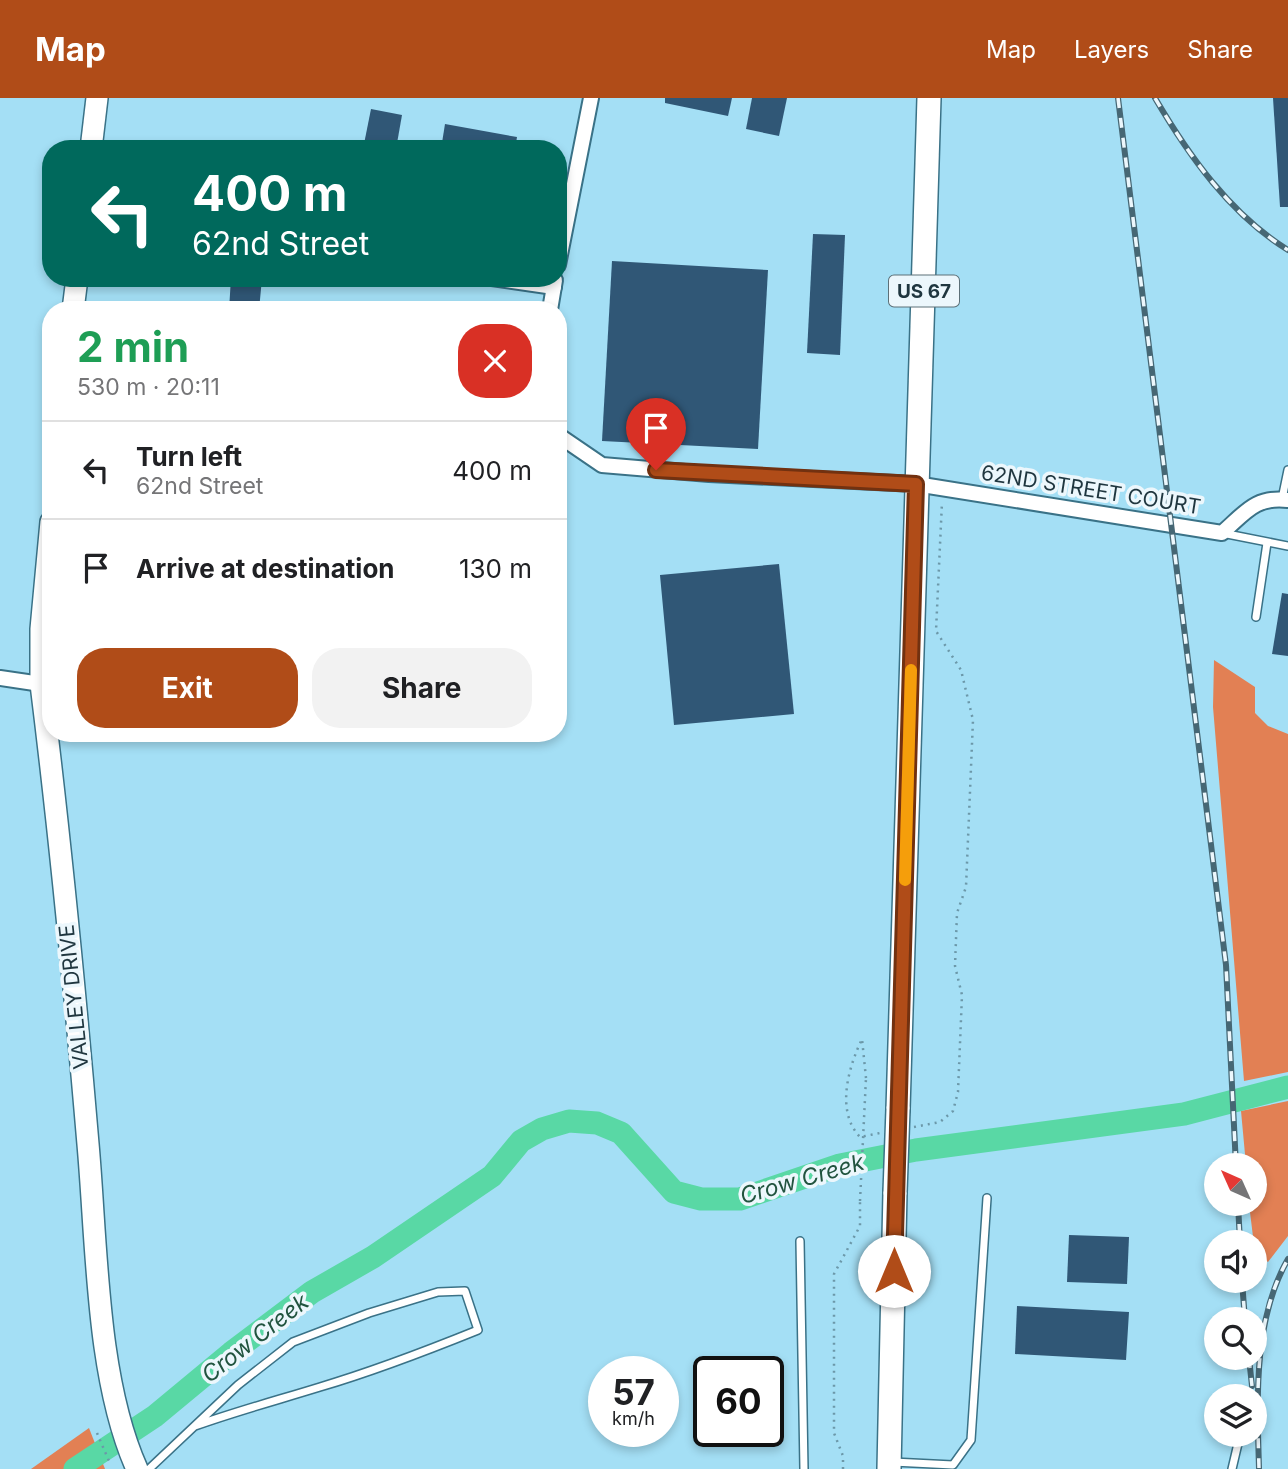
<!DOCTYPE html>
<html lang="en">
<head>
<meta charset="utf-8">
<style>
	body { margin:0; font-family:Inter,sans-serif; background:#f2f2f2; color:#202124; height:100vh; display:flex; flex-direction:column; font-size:26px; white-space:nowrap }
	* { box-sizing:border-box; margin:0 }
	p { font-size:23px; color:#757577 }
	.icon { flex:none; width:38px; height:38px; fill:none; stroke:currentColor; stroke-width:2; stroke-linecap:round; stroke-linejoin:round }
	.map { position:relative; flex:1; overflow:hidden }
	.side { position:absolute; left:42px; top:203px; width:525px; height:441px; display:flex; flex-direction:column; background:#fff; border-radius:28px; box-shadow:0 4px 10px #0003 }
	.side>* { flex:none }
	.guide { position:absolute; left:42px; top:42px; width:525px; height:147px; border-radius:28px; box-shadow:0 4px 10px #0003; background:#00695c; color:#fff; overflow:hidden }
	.needle { width:46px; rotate:315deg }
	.fabs { position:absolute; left:1204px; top:1055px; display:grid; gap:14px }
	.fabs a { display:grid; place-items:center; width:63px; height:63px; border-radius:50%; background:#fff; box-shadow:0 4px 10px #0003; font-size:35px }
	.speed { position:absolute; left:588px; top:1258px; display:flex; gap:14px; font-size:35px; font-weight:700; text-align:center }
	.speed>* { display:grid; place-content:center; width:91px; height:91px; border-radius:50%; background:#fff; box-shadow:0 4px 10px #0003; line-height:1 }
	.speed small { font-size:18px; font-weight:400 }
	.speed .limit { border:4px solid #111; border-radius:10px; background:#fff; color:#111 }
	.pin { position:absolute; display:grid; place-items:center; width:60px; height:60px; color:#fff; margin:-72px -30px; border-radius:50% 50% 50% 0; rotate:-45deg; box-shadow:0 0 7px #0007 }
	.pin .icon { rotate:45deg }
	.me { position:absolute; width:77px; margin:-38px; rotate:0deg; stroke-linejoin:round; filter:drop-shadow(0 0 5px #0008) }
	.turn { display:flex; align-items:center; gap:24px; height:147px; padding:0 35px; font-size:32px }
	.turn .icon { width:91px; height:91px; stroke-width:2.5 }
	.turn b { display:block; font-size:49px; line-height:60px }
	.round { display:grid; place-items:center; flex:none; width:74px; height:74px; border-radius:28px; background:#f2f2f2 }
	.summary { display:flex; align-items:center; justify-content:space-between; height:119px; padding:0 35px }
	h1 { font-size:42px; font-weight:700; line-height:52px; color:#1e9e55 }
	.action { display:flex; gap:14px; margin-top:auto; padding:14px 35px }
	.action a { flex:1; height:80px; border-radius:28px; background:#b04c18; color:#fff; font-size:28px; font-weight:700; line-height:80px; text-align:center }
	.action a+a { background:#f2f2f2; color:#202124 }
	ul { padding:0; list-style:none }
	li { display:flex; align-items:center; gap:21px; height:98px; padding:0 35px; border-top:2px solid #e0e0e0 }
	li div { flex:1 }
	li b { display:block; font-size:26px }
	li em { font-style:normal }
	header { display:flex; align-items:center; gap:42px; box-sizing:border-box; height:98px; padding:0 35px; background:#b04c18; color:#fff }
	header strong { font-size:33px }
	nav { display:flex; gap:38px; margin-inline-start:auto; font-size:24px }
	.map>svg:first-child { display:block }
</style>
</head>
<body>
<header>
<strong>Map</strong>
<nav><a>Map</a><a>Layers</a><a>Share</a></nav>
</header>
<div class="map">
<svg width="1288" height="1371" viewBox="0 0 1288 1371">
	<rect width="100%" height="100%" fill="#a4dff5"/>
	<!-- forest -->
	<g fill="#e28054">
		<polygon points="1214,562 1255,589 1255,615 1268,628 1288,636 1288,974 1244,983 1213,609"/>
		<polygon points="1288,1003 1288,1138 1268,1164 1255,1155 1249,1106 1255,1106 1255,1068 1246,1067 1241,1013"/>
		<polygon points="89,1330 105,1371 31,1371"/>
	</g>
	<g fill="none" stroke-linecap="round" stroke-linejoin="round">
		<!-- river -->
		<polyline stroke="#59d8a5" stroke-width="23" points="75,1371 155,1318 231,1255 312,1194 373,1159 492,1078 521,1043 542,1031 569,1023 597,1025 621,1035 674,1094 701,1101 740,1101 840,1067 916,1052 1184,1016 1288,989"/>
	</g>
	<!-- building -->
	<g fill="#305776">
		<polygon points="665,0 732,0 728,18 665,5"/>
		<polygon points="752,0 787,0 779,38 746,31"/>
		<polygon points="1273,0 1288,0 1288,109 1280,109"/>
		<polygon points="371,11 402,17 396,51 363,51"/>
		<polygon points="445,26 517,39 515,51 441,51"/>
		<polygon points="813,136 845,137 840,257 807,255"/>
		<polygon points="612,163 768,172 758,351 602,343"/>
		<polygon points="231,180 262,180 259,212 229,212"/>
		<polygon points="779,466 794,616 674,627 660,477"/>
		<polygon points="1282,495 1288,496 1288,558 1272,556"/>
		<polygon points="1069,1137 1129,1139 1127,1186 1067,1184"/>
		<polygon points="1017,1208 1129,1214 1126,1262 1015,1256"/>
	</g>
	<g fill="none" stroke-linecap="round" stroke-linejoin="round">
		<defs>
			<g id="lane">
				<polyline points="1282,401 1288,372"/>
				<polyline points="1222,435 1288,448"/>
				<polyline points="1256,519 1267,445"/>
				<polyline points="800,1143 804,1371"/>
				<polyline points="893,1364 953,1367 971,1342 987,1100"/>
				<path d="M 149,1371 L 238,1287 L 293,1244 L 369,1215 L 438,1194 L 465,1193 L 478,1232 C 426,1253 374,1273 320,1289 C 278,1302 237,1313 195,1328"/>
				<polyline points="1232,1371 1240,1337"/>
			</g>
			<g id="street">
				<polyline points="558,167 591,0"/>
				<polyline points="492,180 554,189"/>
				<polyline points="550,212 555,182"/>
				<path d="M 558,337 L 602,367 L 709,376 L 916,386 L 1222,435 C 1245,415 1255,398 1288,402"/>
				<polyline points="0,580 41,586"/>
			</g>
			<g id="secondary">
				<polyline points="91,51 97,0"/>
				<polyline points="73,212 77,180"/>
				<path d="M 51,424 L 41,531 L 41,586 C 60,739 75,893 88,1046 C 97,1146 96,1280 137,1371"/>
			</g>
			<g id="primary">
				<polyline points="898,1011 929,0"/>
				<polyline points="889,1371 895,1094"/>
			</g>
		</defs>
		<!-- lane casing -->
		<use href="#lane" stroke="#3a7287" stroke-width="10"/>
		<!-- street casing -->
		<use href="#street" stroke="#3a7287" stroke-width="18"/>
		<!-- secondary casing -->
		<use href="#secondary" stroke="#3a7287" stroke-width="24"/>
		<!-- primary casing -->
		<use href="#primary" stroke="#3a7287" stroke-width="26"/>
		<!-- path -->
		<g stroke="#6c98a9" stroke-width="2.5" stroke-dasharray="2 5" stroke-linecap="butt">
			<path d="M 866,980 L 862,941 C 849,968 835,1013 860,1039 L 880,1035"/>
			<polyline points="914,1029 940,1024 953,1013 958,994 962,897 955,868 957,815 966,789 973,622 961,572 936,533 942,404"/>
			<polyline points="97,1335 109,1363"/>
			<polyline points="843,1371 843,1358 834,1335 834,1176 860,1128 860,1103"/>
		</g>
		<!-- lane -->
		<use href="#lane" stroke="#fff" stroke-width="7"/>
		<!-- street -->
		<use href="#street" stroke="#fff" stroke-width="14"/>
		<!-- secondary -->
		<use href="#secondary" stroke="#fff" stroke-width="21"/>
		<!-- primary -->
		<use href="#primary" stroke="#fff" stroke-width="23"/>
		<defs>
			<g id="rail">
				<polyline points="1118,0 1226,867 1236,1068"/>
				<path d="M 1155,0 C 1189,58 1230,116 1288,152"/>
				<polyline points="1238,1106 1240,1144"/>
				<polyline points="1242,1183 1245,1222"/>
				<polyline points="1249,1260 1252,1288"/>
				<path d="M 1259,1370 C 1257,1301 1253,1222 1288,1161"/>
			</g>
		</defs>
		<!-- rail casing -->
		<use href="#rail" stroke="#466774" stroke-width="6"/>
		<!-- rail -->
		<use href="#rail" stroke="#ecf7fc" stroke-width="3.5" stroke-dasharray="10" stroke-linecap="butt"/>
		<defs>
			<polyline id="primary-bridge" points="895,1094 898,1011"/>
		</defs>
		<!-- primary-bridge casing -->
		<use href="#primary-bridge" stroke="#3a7287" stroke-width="26" stroke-linecap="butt"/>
		<!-- path-bridge -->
		<polyline stroke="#6c98a9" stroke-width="2.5" stroke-dasharray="2 5" stroke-linecap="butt" points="860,1103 866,980"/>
		<!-- primary-bridge -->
		<use href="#primary-bridge" stroke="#fff" stroke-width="23"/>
	</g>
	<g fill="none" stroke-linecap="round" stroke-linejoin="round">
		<defs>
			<polyline id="route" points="656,372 916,386 894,1173"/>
		</defs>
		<!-- route casing -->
		<use href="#route" stroke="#723110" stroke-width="18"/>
		<!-- route -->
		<use href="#route" stroke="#b04c18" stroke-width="12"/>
		<!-- slow -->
		<polyline stroke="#f59e0b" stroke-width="12" points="905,782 911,572"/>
	</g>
	<g text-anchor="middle" stroke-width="7" stroke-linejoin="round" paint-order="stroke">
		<!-- shield labels -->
		<rect fill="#ecf7fc" stroke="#5c7078" stroke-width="2" x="889" y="177.5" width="70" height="31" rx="5"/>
		<g font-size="19" font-weight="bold" fill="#1f363f">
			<text x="924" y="200">US 67</text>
		</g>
		<!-- street labels -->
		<g font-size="21" fill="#1f363f" stroke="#ecf7fc">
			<text transform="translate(1091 392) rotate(9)" y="7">62ND STREET COURT</text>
			<text transform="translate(74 899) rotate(-96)" y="7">VALLEY DRIVE</text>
		</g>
		<!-- water labels -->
		<g font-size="23" font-style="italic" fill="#21543f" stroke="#ecf7fc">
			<text transform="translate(802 1081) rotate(-16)" y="8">Crow Creek</text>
			<text transform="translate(255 1240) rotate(-38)" y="8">Crow Creek</text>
		</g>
	</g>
</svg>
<div class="fabs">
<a><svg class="needle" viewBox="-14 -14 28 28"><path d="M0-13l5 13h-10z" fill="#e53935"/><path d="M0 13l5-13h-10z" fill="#757577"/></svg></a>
<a><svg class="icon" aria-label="sound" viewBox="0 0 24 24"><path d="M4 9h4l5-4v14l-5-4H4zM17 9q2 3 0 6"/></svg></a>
<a><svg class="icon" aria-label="search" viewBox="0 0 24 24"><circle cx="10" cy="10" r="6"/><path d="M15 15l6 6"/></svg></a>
<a><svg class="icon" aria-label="layers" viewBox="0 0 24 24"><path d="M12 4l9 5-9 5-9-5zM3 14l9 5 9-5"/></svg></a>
</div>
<div class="speed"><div>57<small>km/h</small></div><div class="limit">60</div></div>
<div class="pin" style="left:656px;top:372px;background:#d93025"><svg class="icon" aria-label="arrive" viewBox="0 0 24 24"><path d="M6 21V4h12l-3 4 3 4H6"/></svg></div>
<svg class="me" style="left:894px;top:1173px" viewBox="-20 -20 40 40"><circle r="19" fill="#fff"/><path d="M0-13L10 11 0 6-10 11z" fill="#b04c18"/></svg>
<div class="guide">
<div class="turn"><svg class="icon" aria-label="left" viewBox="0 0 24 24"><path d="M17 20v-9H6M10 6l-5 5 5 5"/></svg><div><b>400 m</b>62nd Street</div></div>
</div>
<section class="side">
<div class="summary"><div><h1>2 min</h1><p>530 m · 20:11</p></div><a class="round" style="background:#d93025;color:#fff"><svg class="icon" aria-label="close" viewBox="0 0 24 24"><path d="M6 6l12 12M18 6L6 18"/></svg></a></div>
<ul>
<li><svg class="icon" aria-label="left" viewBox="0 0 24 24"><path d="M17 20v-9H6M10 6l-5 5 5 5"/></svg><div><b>Turn left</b><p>62nd Street</p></div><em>400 m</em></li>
<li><svg class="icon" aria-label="arrive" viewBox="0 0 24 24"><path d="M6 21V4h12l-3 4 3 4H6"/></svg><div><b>Arrive at destination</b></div><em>130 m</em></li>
</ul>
<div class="action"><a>Exit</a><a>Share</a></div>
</section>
</div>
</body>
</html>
